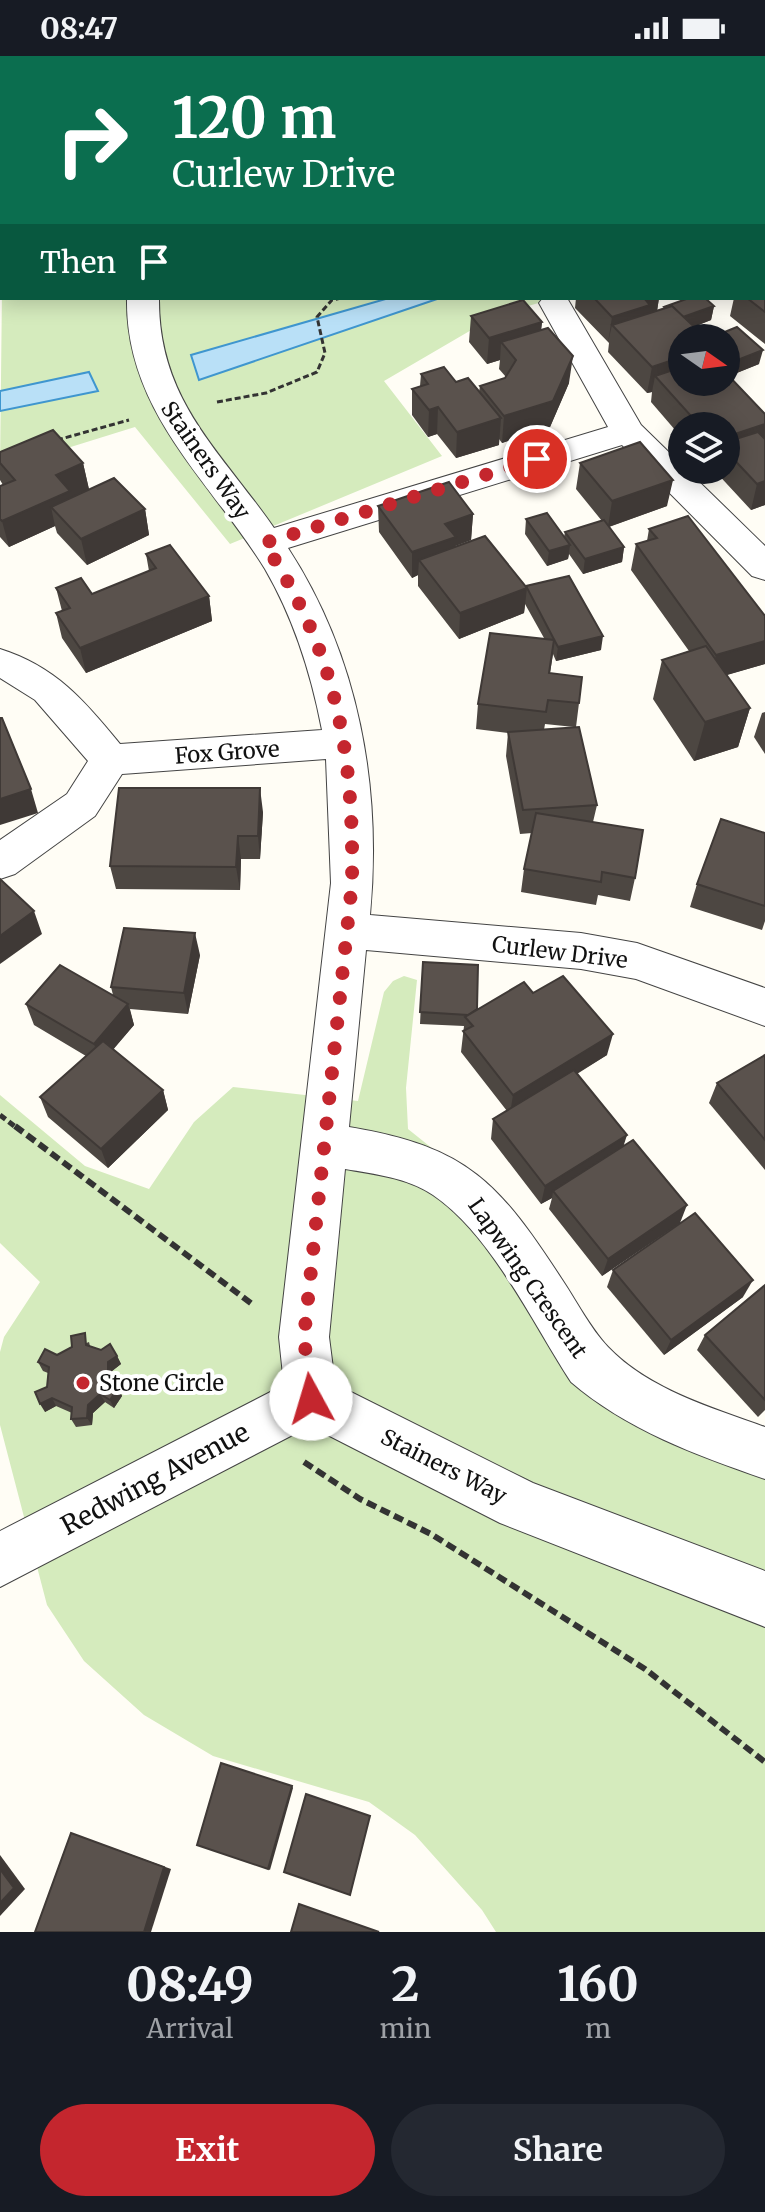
<!DOCTYPE html>
<html lang="en">
<head>
<meta charset="utf-8">
<style>
	body { margin:0; font-family:Merriweather,serif; background:#242831; color:#f1f3f6; height:100vh; display:flex; flex-direction:column; font-size:30px; white-space:nowrap }
	* { box-sizing:border-box; margin:0 }
	p { font-size:26px; color:#9ea1a6 }
	.icon { flex:none; width:44px; height:44px; fill:none; stroke:currentColor; stroke-width:2; stroke-linecap:round; stroke-linejoin:round }
	.map { position:relative; height:1876px; overflow:hidden }
	.drawer { display:flex; flex-direction:column; background:#171b24; flex:1 }
	.drawer>* { flex:none }
	.hud { position:absolute; left:0px; top:0px; width:766px; height:244px; box-shadow:0 4px 20px #0003; background:#0b6e4f; color:#fff; overflow:hidden }
	.needle { width:52px; rotate:104deg }
	.controls { position:absolute; left:668px; top:268px; display:grid; gap:16px }
	.controls a { display:grid; place-items:center; width:72px; height:72px; border-radius:50%; background:#171b24; box-shadow:0 4px 20px #0003; font-size:40px }
	.pin { position:absolute; display:grid; place-items:center; width:68px; height:68px; color:#fff; margin:-34px; border:4px solid #fff; border-radius:50%; box-shadow:0 2px 8px #0007 }
	.me { position:absolute; width:88px; margin:-44px; rotate:354deg; stroke-linejoin:round; filter:drop-shadow(0 0 6px #0008) }
	.turn { display:flex; align-items:center; gap:28px; height:168px; padding:0 40px; font-size:36px }
	.turn .icon { width:104px; height:104px; stroke-width:2.5 }
	.turn b { display:block; font-size:56px; line-height:68px }
	.then { display:flex; align-items:center; height:76px; padding:0 40px; background:#0003; gap:16px; font-size:30px }
	.eta { display:flex; justify-content:space-evenly; align-items:center; height:136px; text-align:center }
	.eta b { font-size:48px; font-weight:700; line-height:56px }
	.primary-button { display:flex; gap:16px; margin-top:auto; padding:16px 40px }
	.primary-button a { flex:1; height:92px; border-radius:48px; background:#c4262e; color:#fff; font-size:32px; font-weight:700; line-height:92px; text-align:center }
	.primary-button a+a { background:#242831; color:#f1f3f6 }
	.status { display:flex; justify-content:space-between; align-items:center; height:56px; padding:0 40px; background:#171b24; direction:ltr }
	.status svg { height:22px; fill:currentColor }
	.map>svg:first-child { display:block }
</style>
</head>
<body>
<div class="status"><b>08:47</b><svg viewBox="0 0 49 12"><path d="M0 12V9h3v3zM5 12V6h3v6zM10 12V3h3v9zM15 12V0h3v12zM26 1h20v11H26zM47 4h2v5h-2z"/></svg></div>
<div class="map">
<svg width="765" height="1876" viewBox="0 0 765 1876">
	<rect width="100%" height="100%" fill="#fffdf5"/>
	<!-- green -->
	<g fill="#d5ebbd">
		<polygon points="425,0 765,0 765,213 764,2 421,2"/>
		<polygon points="2,233 2,242 556,242 497,259 384,325 442,400 230,488 135,371 0,413"/>
		<polygon points="404,920 417,924 406,1032 408,1073 443,1101 630,1329 765,1388 765,1876 496,1876 482,1854 415,1779 369,1746 213,1700 144,1659 84,1605 47,1549 0,1369 0,1296 4,1281 40,1226 0,1187 0,1039 85,1110 149,1133 194,1066 233,1031 358,1045 384,936 393,925"/>
	</g>
	<!-- water -->
	<g fill="#b9e0f7" stroke="#3f96cf" stroke-width="2">
		<polygon points="389,242 440,242 199,324 191,299"/>
		<polygon points="89,316 98,335 0,355 0,335"/>
	</g>
	<g fill="none" stroke-linecap="round" stroke-linejoin="round">
		<!-- stream -->
		<rect fill="#3f96cf" fill-rule="evenodd" x="764" y="135" width="1" height="8"/>
		<defs>
			<g id="street">
				<polygon points="0,36 2,36 0,53"/>
				<rect x="0" y="102" width="2" height="18"/>
				<path d="M 127,242 L 159,242 C 158,344 220,394 274,472 L 608,371 L 539,247 L 543,242 L 567,242 L 641,369 L 682,409 L 682,414 L 687,414 L 765,490 L 765,524 L 752,520 L 622,389 L 288,492 C 359,601 382,731 370,859 L 581,877 L 637,887 L 765,932 L 765,970 L 636,923 L 581,913 L 366,894 L 349,1071 C 469,1091 499,1127 563,1225 C 577,1246 590,1272 608,1291 C 648,1333 712,1352 765,1371 L 765,1423 C 696,1399 627,1374 571,1326 C 533,1268 491,1178 433,1139 C 408,1122 375,1118 345,1113 L 329,1281 L 335,1328 L 533,1427 L 765,1515 L 765,1571 L 500,1467 L 310,1370 L 0,1531 L 0,1475 L 284,1329 L 279,1281 L 331,827 L 326,703 L 122,718 L 95,760 L 15,818 L 0,823 L 0,784 L 67,738 L 88,705 L 35,644 L 0,622 L 0,593 C 55,610 85,645 120,688 L 322,674 C 311,617 294,563 265,513 C 211,425 125,356 127,242 Z"/>
			</g>
		</defs>
		<!-- street casing -->
		<use href="#street" stroke="#444" stroke-width="2"/>
		<!-- path-far2 -->
		<g stroke="#333" stroke-width="3" stroke-dasharray="6 3" stroke-linecap="butt">
			<polyline points="217,346 266,337 317,316 325,297 317,261 332,244 341,242"/>
			<polyline points="57,384 129,364"/>
		</g>
		<!-- path-far1 -->
		<polyline stroke="#333" stroke-width="5" stroke-dasharray="7 4" stroke-linecap="butt" points="0,1059 17,1072"/>
		<!-- path -->
		<g stroke="#333" stroke-width="6" stroke-dasharray="10 5" stroke-linecap="butt">
			<polyline points="15,1070 252,1248"/>
			<polyline points="304,1406 360,1443 431,1478 645,1613 765,1706"/>
		</g>
		<!-- street -->
		<use href="#street" fill="#fff" fill-rule="evenodd"/>
	</g>
	<!-- wall -->
	<g fill="#4d4742" fill-rule="evenodd">
		<polygon points="765,221 765,288 730,260 734,242 764,242"/>
		<polygon points="576,242 659,242 657,255 664,252 664,251 714,250 711,264 694,271 682,326 726,326 726,282 759,308 729,320 765,449 751,454 714,414 726,414 726,370 682,370 682,382 651,346 652,336 647,337 608,296 609,287 575,252"/>
		<polygon points="471,260 542,266 541,274 569,327 550,371 502,387 499,383 499,389 456,402 437,378 428,381 412,359 412,333 420,330 421,318 456,326 479,336 480,330 505,322 506,321 499,313 500,304 487,308 469,286"/>
		<polygon points="0,396 83,407 89,433 145,453 149,479 87,509 57,477 55,470 9,491 0,481 0,430 3,429 0,424"/>
		<polygon points="580,407 667,450 609,471 624,491 622,506 583,518 569,498 568,503 547,510 525,478 526,463 564,481 565,476 602,465 576,433"/>
		<path d="M 378,450 L 473,458 L 471,484 L 455,490 L 455,491 L 526,530 L 601,594 L 556,605 L 553,598 L 550,617 L 579,647 L 576,671 L 597,749 L 593,766 L 635,822 L 630,845 L 598,839 L 596,849 L 521,836 L 524,813 L 532,777 L 520,778 L 506,700 L 508,677 L 476,673 L 478,648 L 544,582 L 525,548 L 524,557 L 459,583 L 418,530 L 418,519 L 412,522 L 379,476 ZM 545,668 L 574,671 L 544,674 Z"/>
		<polygon points="649,473 765,560 765,608 726,619 750,652 738,691 694,705 653,643 662,604 689,595 631,514 636,488 647,485"/>
		<polygon points="146,498 209,540 212,565 86,617 62,582 56,557 62,555 56,532 92,538 149,515"/>
		<polygon points="765,656 765,698 754,681 762,657"/>
		<polygon points="263,756 260,803 241,803 240,834 116,833 110,810"/>
		<polygon points="765,777 765,865 762,874 690,851 697,828"/>
		<polygon points="200,899 188,958 130,953 134,969 113,993 163,1034 168,1054 108,1112 48,1061 40,1041 86,1000 34,969 26,948 113,939 111,931"/>
		<polygon points="423,906 477,953 533,937 607,999 577,1018 623,1090 680,1167 602,1220 549,1153 552,1142 541,1148 491,1083 493,1063 507,1055 461,996 464,970 420,968"/>
		<polygon points="765,999 765,1114 709,1047 717,1027"/>
		<polygon points="613,1214 743,1241 664,1299 607,1231"/>
		<polygon points="765,1229 765,1354 758,1361 697,1294 705,1279"/>
		<polygon points="89,1286 90,1290 117,1300 121,1308 112,1315 112,1329 118,1332 122,1340 114,1352 105,1346 93,1357 92,1369 76,1371 71,1363 72,1357 56,1350 45,1356 48,1317 43,1315 38,1306"/>
	</g>
	<!-- shaded-wall -->
	<g fill="#3f3936">
		<polygon points="24,0 40,0 35,2 25,2"/>
		<polygon points="163,0 216,0 211,2 158,2"/>
		<polygon points="2,197 2,226 0,227 0,198"/>
		<polygon points="637,242 659,242 657,255 612,269 608,287 612,261"/>
		<polygon points="714,250 711,264 674,278 677,263"/>
		<polygon points="542,266 539,292 501,286 500,304 487,308 489,282"/>
		<polygon points="763,294 759,308 727,321 730,307"/>
		<polygon points="573,300 569,327 550,371 502,387 504,360"/>
		<polygon points="682,301 682,325 655,320 652,336 647,337 652,311"/>
		<polygon points="438,351 437,378 428,381 429,354"/>
		<polygon points="501,362 499,389 456,402 457,376"/>
		<polygon points="765,368 765,392 726,395 726,381"/>
		<polygon points="83,407 89,434 51,451 55,470 9,491 2,465 56,419"/>
		<polygon points="673,424 667,450 608,471 612,445"/>
		<polygon points="765,425 765,449 751,454 757,428"/>
		<polygon points="145,453 149,479 87,509 81,483"/>
		<polygon points="473,458 471,484 455,490 454,507 419,504 418,519 412,522 412,496 445,468"/>
		<polygon points="570,489 568,503 547,510 549,495"/>
		<polygon points="624,491 622,506 583,518 585,503"/>
		<polygon points="527,532 524,557 459,583 460,557"/>
		<polygon points="209,540 212,565 86,617 80,592"/>
		<polygon points="603,580 601,594 556,605 558,591"/>
		<polygon points="765,585 765,608 710,624 716,599"/>
		<polygon points="750,652 738,691 694,705 705,666"/>
		<polygon points="260,732 263,756 260,803 258,780"/>
		<polygon points="31,733 38,757 0,769 0,743"/>
		<polygon points="238,780 241,803 240,834 236,811"/>
		<polygon points="34,855 42,878 0,908 0,880"/>
		<polygon points="195,877 200,899 188,958 184,937"/>
		<polygon points="128,948 134,969 101,1008 94,988"/>
		<polygon points="613,978 607,999 510,1058 513,1039"/>
		<polygon points="163,1034 168,1054 108,1112 101,1093"/>
		<polygon points="627,1079 621,1098 553,1135 552,1142 541,1148 545,1130"/>
		<polygon points="687,1149 680,1167 602,1220 608,1203"/>
		<polygon points="753,1224 743,1241 664,1299 671,1284"/>
		<polygon points="117,1300 121,1308 112,1315 112,1334 108,1326 108,1306"/>
		<polygon points="118,1332 122,1340 114,1352 110,1344"/>
		<polygon points="100,1338 105,1346 93,1357 92,1369 87,1362 88,1349"/>
		<polygon points="52,1342 56,1350 45,1356 40,1348"/>
		<polygon points="292,1730 293,1732 270,1814 268,1813"/>
		<polygon points="71,1777 171,1813 151,1876 144,1876"/>
		<polygon points="0,1799 25,1833 0,1860"/>
	</g>
	<!-- building -->
	<g fill="#5a524d" stroke="#3f3936" stroke-width="2">
		<polygon points="131,0 163,0 158,2 125,2"/>
		<polygon points="0,157 2,159 2,197 0,198"/>
		<polygon points="764,221 765,221 765,256 747,242 764,242"/>
		<polygon points="594,242 644,242 650,249 612,261"/>
		<polygon points="689,242 705,242 714,250 683,261 672,250 665,252 664,251"/>
		<polygon points="523,244 542,266 489,282 471,260"/>
		<polygon points="672,250 705,281 682,282 682,301 652,311 612,269"/>
		<polygon points="737,271 763,294 730,307 726,303 726,282 710,282"/>
		<polygon points="548,272 573,300 553,345 504,360 480,330 505,322 516,304 501,286"/>
		<polygon points="444,311 456,326 468,322 501,362 457,376 438,351 429,354 412,333 428,328 421,318"/>
		<polygon points="682,311 682,326 726,326 726,317 765,358 765,368 726,381 726,370 700,370 655,320"/>
		<polygon points="53,374 83,407 56,419 70,435 2,465 0,463 0,430 15,424 0,407 0,396"/>
		<polygon points="758,376 765,383 765,425 757,428 726,395 726,386"/>
		<polygon points="640,386 673,424 612,445 580,407"/>
		<polygon points="114,422 145,453 81,483 51,451"/>
		<polygon points="449,426 473,458 445,468 456,481 412,496 378,450"/>
		<polygon points="547,457 570,489 549,495 526,463"/>
		<polygon points="688,460 765,560 765,585 716,599 636,488 657,482 649,473"/>
		<polygon points="604,464 624,491 585,503 565,476"/>
		<polygon points="485,480 527,532 460,557 419,504"/>
		<polygon points="170,489 209,540 80,592 56,557 70,552 56,532 81,522 92,538 156,512 146,498"/>
		<polygon points="569,520 603,580 558,591 526,530"/>
		<polygon points="490,577 554,584 549,617 582,621 579,647 548,644 546,656 478,648"/>
		<polygon points="706,590 750,652 705,666 662,604"/>
		<polygon points="0,662 2,662 31,733 0,743"/>
		<polygon points="579,671 597,749 523,754 508,676"/>
		<polygon points="119,732 260,732 258,780 238,780 236,811 110,810"/>
		<polygon points="536,757 643,774 635,822 602,816 601,826 524,813"/>
		<polygon points="721,763 765,777 765,850 697,828"/>
		<polygon points="0,823 34,855 0,880"/>
		<polygon points="124,872 195,877 184,937 111,931"/>
		<polygon points="423,906 478,909 477,953 468,959 420,956"/>
		<polygon points="60,909 128,948 94,988 26,948"/>
		<polygon points="563,920 613,978 513,1039 463,975 473,970 465,961 524,926 533,937"/>
		<polygon points="103,985 163,1034 101,1093 40,1041"/>
		<polygon points="765,999 765,1084 717,1027"/>
		<polygon points="574,1014 627,1079 545,1130 493,1063"/>
		<polygon points="633,1084 687,1149 608,1203 553,1135"/>
		<polygon points="695,1157 753,1224 671,1284 613,1214"/>
		<polygon points="765,1229 765,1344 705,1279"/>
		<polygon points="85,1277 86,1289 101,1294 110,1288 117,1300 108,1306 108,1326 118,1332 110,1344 100,1338 88,1349 87,1362 71,1363 72,1351 52,1342 40,1348 35,1336 47,1331 49,1311 38,1306 45,1293 57,1299 72,1291 71,1280"/>
		<polygon points="221,1707 292,1730 268,1813 197,1789"/>
		<polygon points="306,1738 370,1760 350,1839 284,1816"/>
		<polygon points="71,1777 164,1811 144,1876 35,1876"/>
		<polygon points="0,1813 14,1832 0,1847"/>
		<polygon points="299,1848 379,1876 291,1876"/>
	</g>
	<g fill="none" stroke-linecap="round" stroke-linejoin="round">
		<!-- route -->
		<path stroke="#c4262e" stroke-width="14" stroke-dasharray="0 25.2" d="M 311,1343 L 304,1281 L 352,827 C 354,697 337,597 264,487 L 537,403"/>
	</g>
	<!-- markers -->
	<circle fill="#c4262e" stroke="#fff" stroke-width="3" cx="83" cy="1327" r="8"/>
	<g text-anchor="middle" stroke-width="8" stroke-linejoin="round" paint-order="stroke">
		<!-- street labels -->
		<g font-size="22" fill="#111" stroke="#fff">
			<text transform="translate(206 404) rotate(55)" y="8">Stainers Way</text>
			<text transform="translate(227 696) rotate(-4)" y="8">Fox Grove</text>
			<text transform="translate(560 896) rotate(7)" y="8">Curlew Drive</text>
			<text transform="translate(528 1222) rotate(55)" y="8">Lapwing Crescent</text>
			<text transform="translate(444 1410) rotate(27)" y="8">Stainers Way</text>
		</g>
		<!-- poi labels -->
		<g font-size="22" fill="#111" stroke="#fff" text-anchor="start">
			<text x="99" y="1335">Stone Circle</text>
		</g>
		<!-- near-street labels -->
		<g font-size="26" fill="#111" stroke="#fff">
			<text transform="translate(155 1423) rotate(-28)" y="9">Redwing Avenue</text>
		</g>
	</g>
</svg>
<div class="controls">
<a><svg class="needle" viewBox="-14 -14 28 28"><path d="M0-13l5 13h-10z" fill="#e53935"/><path d="M0 13l5-13h-10z" fill="#9ea1a6"/></svg></a>
<a><svg class="icon" aria-label="layers" viewBox="0 0 24 24"><path d="M12 4l9 5-9 5-9-5zM3 14l9 5 9-5"/></svg></a>
</div>
<div class="pin" style="left:537px;top:403px;background:#d93025"><svg class="icon" aria-label="arrive" viewBox="0 0 24 24"><path d="M6 21V4h12l-3 4 3 4H6"/></svg></div>
<svg class="me" style="left:311px;top:1343px" viewBox="-20 -20 40 40"><circle r="19" fill="#fff"/><path d="M0-13L10 11 0 6-10 11z" fill="#c4262e"/></svg>
<div class="hud">
<div class="turn"><svg class="icon" aria-label="right" viewBox="0 0 24 24"><path d="M7 20v-9h11M14 6l5 5-5 5"/></svg><div><b>120 m</b>Curlew Drive</div></div>
<div class="then">Then<svg class="icon" aria-label="arrive" viewBox="0 0 24 24"><path d="M6 21V4h12l-3 4 3 4H6"/></svg></div>
</div>
</div>
<section class="drawer">
<div class="eta">
<div><b>08:49</b><p>Arrival</p></div>
<div><b>2</b><p>min</p></div>
<div><b>160</b><p>m</p></div>
</div>
<div class="primary-button"><a>Exit</a><a>Share</a></div>
</section>
</body>
</html>
